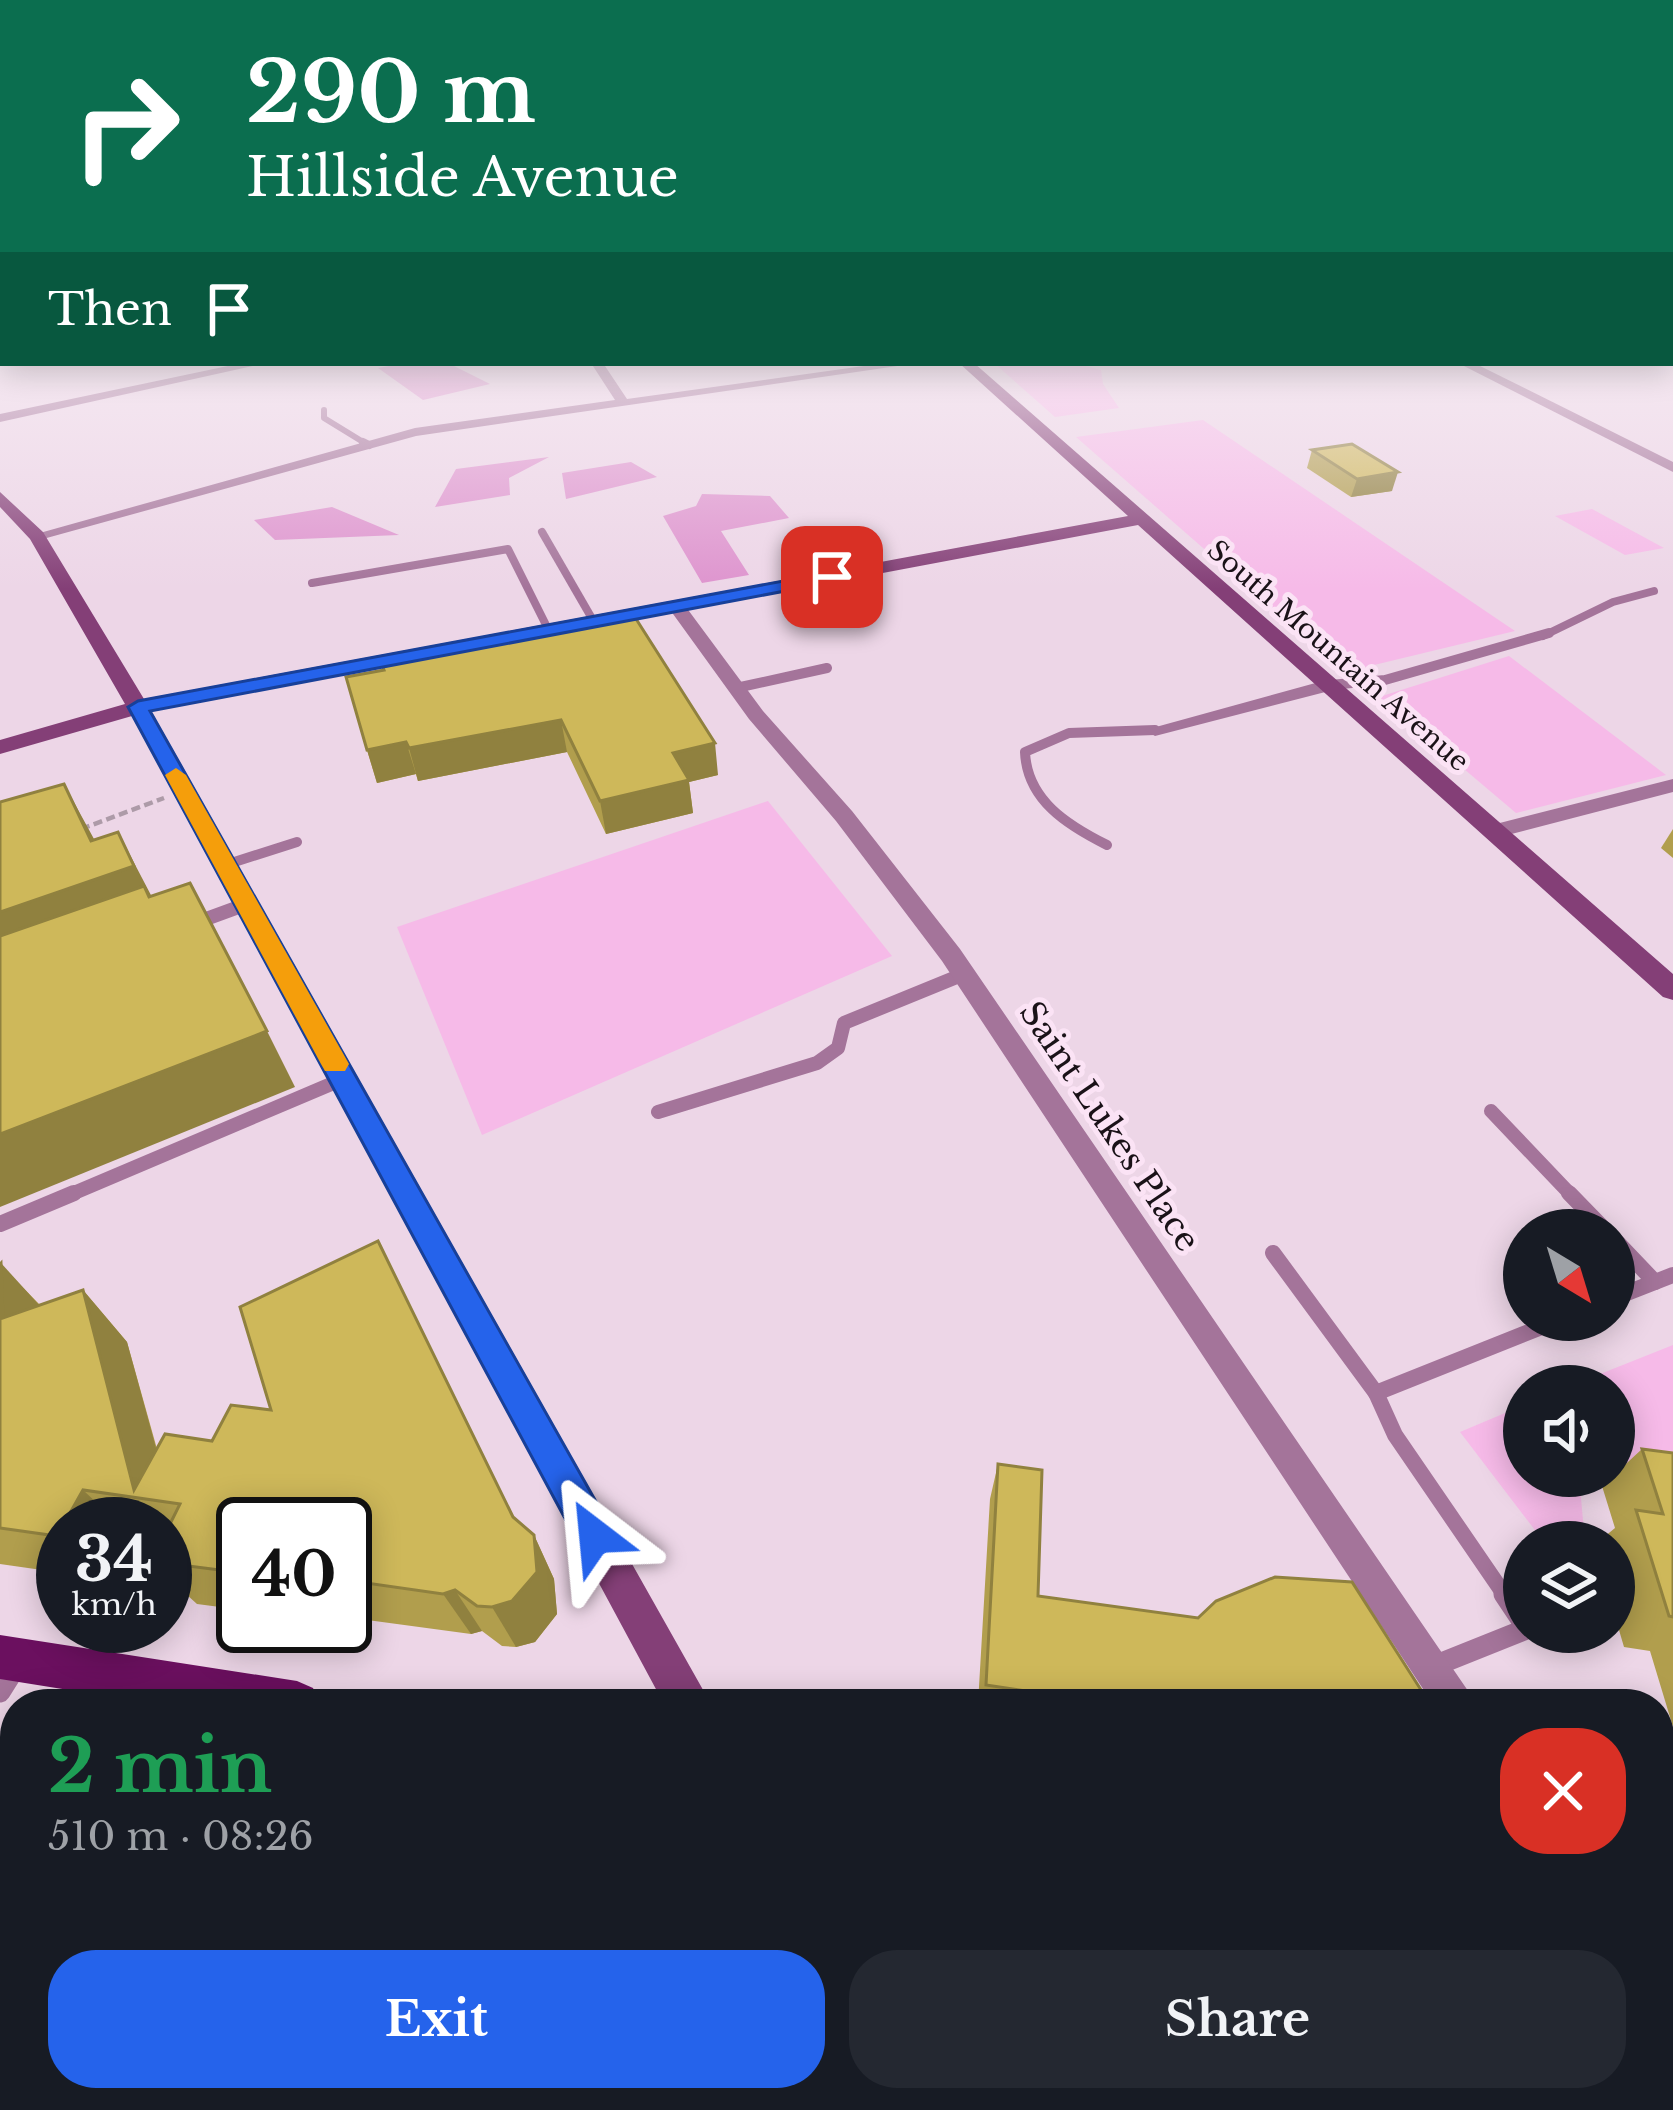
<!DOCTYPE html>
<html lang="en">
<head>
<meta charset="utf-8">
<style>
	body { margin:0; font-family:"Libre Baskerville",serif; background:#242831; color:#f1f3f6; height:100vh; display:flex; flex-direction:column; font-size:45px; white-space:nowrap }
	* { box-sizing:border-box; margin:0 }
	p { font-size:39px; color:#9ea1a6 }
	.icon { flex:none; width:66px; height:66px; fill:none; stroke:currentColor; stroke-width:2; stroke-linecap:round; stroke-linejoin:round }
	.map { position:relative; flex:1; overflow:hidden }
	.side { position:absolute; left:0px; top:1689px; width:1674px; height:423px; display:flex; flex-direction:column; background:#171b24; border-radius:48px 48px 0 0; box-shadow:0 6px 30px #0003 }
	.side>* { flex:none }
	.hud { position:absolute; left:0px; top:0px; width:1674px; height:366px; box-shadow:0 6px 30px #0003; background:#0b6e4f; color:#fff; overflow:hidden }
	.needle { width:78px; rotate:142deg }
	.tools { position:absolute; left:1503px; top:1209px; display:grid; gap:24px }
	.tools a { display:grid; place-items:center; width:132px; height:132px; border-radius:50%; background:#171b24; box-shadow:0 6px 30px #0003; font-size:60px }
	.speed { position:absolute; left:36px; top:1497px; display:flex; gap:24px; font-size:60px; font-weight:700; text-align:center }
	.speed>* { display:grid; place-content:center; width:156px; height:156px; border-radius:50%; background:#171b24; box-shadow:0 6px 30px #0003; line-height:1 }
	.speed small { font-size:30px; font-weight:400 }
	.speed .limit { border:6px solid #111; border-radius:18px; background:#fff; color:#111 }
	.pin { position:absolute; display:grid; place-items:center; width:102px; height:102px; color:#fff; margin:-51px; border-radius:24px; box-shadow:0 6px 18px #0006 }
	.me { position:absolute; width:132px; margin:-66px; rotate:331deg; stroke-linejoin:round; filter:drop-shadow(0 0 9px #0008) }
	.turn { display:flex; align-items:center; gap:42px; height:252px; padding:0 48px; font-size:54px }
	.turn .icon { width:156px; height:156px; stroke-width:2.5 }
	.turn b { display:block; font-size:84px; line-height:102px }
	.then { display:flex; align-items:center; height:114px; padding:0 48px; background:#0003; gap:24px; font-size:45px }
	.round { display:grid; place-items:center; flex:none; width:126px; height:126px; border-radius:48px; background:#242831 }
	.summary { display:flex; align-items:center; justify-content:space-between; height:204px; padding:0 48px }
	h1 { font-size:72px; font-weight:700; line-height:90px; color:#1e9e55 }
	.button { display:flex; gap:24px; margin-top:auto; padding:24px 48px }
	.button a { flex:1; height:138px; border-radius:48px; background:#2563eb; color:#fff; font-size:48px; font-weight:700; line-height:138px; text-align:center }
	.button a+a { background:#242831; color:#f1f3f6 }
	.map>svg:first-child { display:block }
</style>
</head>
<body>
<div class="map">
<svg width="1673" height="2110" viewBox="0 0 1673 2110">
	<rect width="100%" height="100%" fill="#edd6e7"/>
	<!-- green -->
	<g fill="#f6bae8">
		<polygon points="994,363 1074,363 1101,370 1103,384 1119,408 1055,417"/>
		<polygon points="1203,420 1515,631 1345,672 1076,437"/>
		<polygon points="1592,509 1664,548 1625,555 1555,516"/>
		<polygon points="1509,656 1666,775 1516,813 1379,697"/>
		<polygon points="768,801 892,956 482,1135 397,927"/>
		<polygon points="1673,1345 1673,1484 1600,1476 1614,1476 1614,1386 1570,1386"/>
		<polygon points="1524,1405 1524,1476 1579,1476 1585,1542 1544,1542 1460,1432"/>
	</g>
	<!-- forest -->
	<g fill="#de94ce">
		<polygon points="406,363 448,363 490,384 423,400 378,368"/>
		<polygon points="549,457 509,478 510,495 435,507 456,469"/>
		<polygon points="631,462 657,477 566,499 562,473"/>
		<polygon points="702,494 770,496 789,518 721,531 749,575 702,583 663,516 696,506"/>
		<polygon points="332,507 399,535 275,540 254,520"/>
	</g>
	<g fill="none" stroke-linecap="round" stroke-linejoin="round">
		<!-- path -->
		<polyline stroke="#ad9ba8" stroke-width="4.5" stroke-dasharray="9 4.5" stroke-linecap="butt" points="81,829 164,798"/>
		<!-- lane-far5 -->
		<polyline stroke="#a4749a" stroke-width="6" points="324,410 324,418 368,445"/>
		<!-- lane-far4 -->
		<g stroke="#a4749a" stroke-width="8">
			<polyline points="363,442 369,445"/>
			<polyline points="542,532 594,622"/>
			<polyline points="312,583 508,549 549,631"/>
			<polyline points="1543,636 1613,602 1654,591"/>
		</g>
		<!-- lane-far3 -->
		<g stroke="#a4749a" stroke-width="10">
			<polyline points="1330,685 1385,680 1549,633"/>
			<polyline points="736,688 827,668"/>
			<path d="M 1107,845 C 1067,825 1027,800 1025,752 L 1069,733 L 1155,730"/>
			<polyline points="225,865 297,842"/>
		</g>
		<!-- lane-far2 -->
		<g stroke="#a4749a" stroke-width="14">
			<polyline points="195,923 247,904"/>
			<polyline points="1491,1111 1572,1196"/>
			<polyline points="658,1112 817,1063 838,1048 844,1023 964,974"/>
			<polyline points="67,1196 343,1079"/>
		</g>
		<!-- lane-far1 -->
		<g stroke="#a4749a" stroke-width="16">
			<polyline points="1569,1193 1605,1230"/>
			<polyline points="0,1224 74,1193"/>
			<polyline points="1614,1239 1655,1282"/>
			<polyline points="1273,1253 1376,1393"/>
			<polyline points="1614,1298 1673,1275"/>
			<polyline points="1506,1597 1395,1435 1376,1393 1559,1320"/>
		</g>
		<!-- lane -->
		<g stroke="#a4749a" stroke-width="21">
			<polyline points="1504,1594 1524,1624"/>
			<polyline points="1434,1666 1524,1630"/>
			<polyline points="0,1692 17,1665"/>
			<polyline points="1028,2097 1031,2110"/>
			<polyline points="1447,2097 1452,2110"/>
			<polyline points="1622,2097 1628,2110"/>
		</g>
		<!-- street -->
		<g fill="#a4749a" fill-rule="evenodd">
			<polygon points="242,363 266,363 0,422 0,414"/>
			<polygon points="591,363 603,363 627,399 885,363 918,363 416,436 43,539 29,536 415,428 615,400"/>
			<polygon points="1458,363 1474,363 1673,462 1673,472"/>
			<polygon points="671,603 683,603 763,711 852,811 960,949 1477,1704 1433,1704 942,961 836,821 749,719 668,607"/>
			<polygon points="1330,679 1337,681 1337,689 1155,736 1145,730"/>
			<polygon points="1673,779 1673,792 1496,838 1485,831 1488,826"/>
			<polygon points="685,2097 733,2097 731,2110 683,2110"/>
		</g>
		<!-- secondary -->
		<g fill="#843f77" fill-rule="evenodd">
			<polygon points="3,297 3,305 0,306 0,298"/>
			<polygon points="959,363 974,363 1673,974 1673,1000 1663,997 1138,525 151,711 711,1704 664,1704 132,716 0,754 0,740 125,704 30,539 0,507 0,492 43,532 144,699 1128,516"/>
		</g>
		<!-- primary -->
		<g fill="#6b105f" fill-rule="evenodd">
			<polygon points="0,1635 297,1681 313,1688 320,1704 156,1704 0,1679"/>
			<polygon points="1659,1891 1673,1894 1673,1944 1659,1941"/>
		</g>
	</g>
	<!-- wall -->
	<g fill="#b19e4d">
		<polygon points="1312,450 1392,491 1351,497 1307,468"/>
		<polygon points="596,618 718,775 689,782 693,813 606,834 567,752 418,781 416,774 377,783 367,750 597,623"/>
		<polygon points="1673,829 1673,858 1661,848"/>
		<polygon points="0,1264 40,1305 83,1290 127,1342 157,1449 513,1517 534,1535 554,1579 557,1614 535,1642 516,1647 502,1646 482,1631 471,1634 345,1617 345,1524 243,1524 243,1610 197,1604 165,1575 165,1524 63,1524 63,1573 0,1564"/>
		<polygon points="1642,1449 1673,1453 1673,1727 1650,1651 1624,1647 1614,1613 1614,1542 1598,1542 1615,1528 1602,1486"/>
		<polygon points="998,1464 1038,1596 1430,1704 978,1704 990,1499"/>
		<polygon points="1094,2097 1398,2097 1404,2110 1098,2110"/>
	</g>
	<!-- shaded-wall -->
	<g fill="#90813f">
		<polygon points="1398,472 1392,491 1351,497 1357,479"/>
		<polygon points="561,720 567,752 418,781 409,748"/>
		<polygon points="406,742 416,774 377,783 367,750"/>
		<polygon points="715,743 718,775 689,782 693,813 606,834 600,801 673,753"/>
		<polygon points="64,784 94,839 118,832 165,922 0,983 0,912"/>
		<polygon points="267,1031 295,1087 0,1207 0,1134"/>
		<polygon points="1,1263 49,1316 3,1318"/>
		<polygon points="83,1290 127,1342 171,1503 134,1490"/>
		<polygon points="83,1490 119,1524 64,1524"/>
		<polygon points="534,1535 554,1579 557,1614 535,1642 516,1647 492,1607"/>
		<polygon points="455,1590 482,1631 471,1634 443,1594"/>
	</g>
	<!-- building -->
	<g fill="#ceb85a" stroke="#90813f" stroke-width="3">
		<polygon points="1352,444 1398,472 1357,479 1312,450"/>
		<polygon points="631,611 715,743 673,753 689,780 600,801 561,720 409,748 406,742 367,750 346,677 384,670 382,665 599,623 596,618"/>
		<polygon points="64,784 91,841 118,832 134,866 0,912 0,802"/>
		<polygon points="190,883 267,1031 0,1134 0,936 144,886 149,897"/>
		<polygon points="378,1241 513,1517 534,1535 537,1572 512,1601 492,1607 477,1606 455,1590 443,1594 345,1580 345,1524 243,1524 243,1573 165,1563 165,1534 180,1504 83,1490 57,1536 0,1528 0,1264 1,1263 3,1318 83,1290 134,1490 165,1434 212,1441 231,1405 271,1410 240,1307"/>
		<polygon points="1642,1449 1673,1453 1673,1617 1669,1616 1636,1510 1663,1514"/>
		<polygon points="998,1464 1042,1470 1038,1596 1198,1618 1216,1601 1275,1577 1352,1582 1430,1704 1112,1704 986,1685"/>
		<polygon points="1114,2097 1398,2097 1404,2110 1118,2110"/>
	</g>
	<!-- sky -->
	<linearGradient id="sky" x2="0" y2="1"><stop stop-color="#a0a3da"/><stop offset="0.5" stop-color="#f7edf4"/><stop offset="1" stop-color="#f7edf4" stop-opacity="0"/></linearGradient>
	<rect width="1673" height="589" fill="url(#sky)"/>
	<!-- route -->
	<polygon fill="#2563eb" stroke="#184099" stroke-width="3" points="832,572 838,574 838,581 150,711 608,1523 614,1536 608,1550 595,1555 582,1550 128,707 138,701"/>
	<!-- slow -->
	<polygon fill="#f59e0b" points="176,768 186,775 349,1064 345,1071 325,1071 321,1064 165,775"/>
	<g text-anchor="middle" stroke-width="10" stroke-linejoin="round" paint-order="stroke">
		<!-- far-street labels -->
		<g font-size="27" fill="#1a1218" stroke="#fbe3f5">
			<text transform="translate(1338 656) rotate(41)" y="9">South Mountain Avenue</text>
		</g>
		<!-- street labels -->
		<g font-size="33" fill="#1a1218" stroke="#fbe3f5">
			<text transform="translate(1110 1126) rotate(56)" y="12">Saint Lukes Place</text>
		</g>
	</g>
</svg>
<div class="tools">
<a><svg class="needle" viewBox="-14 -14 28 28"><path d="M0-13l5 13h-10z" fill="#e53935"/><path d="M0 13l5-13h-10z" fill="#9ea1a6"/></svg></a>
<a><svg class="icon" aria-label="sound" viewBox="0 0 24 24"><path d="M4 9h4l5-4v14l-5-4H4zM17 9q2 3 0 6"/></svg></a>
<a><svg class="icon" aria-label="layers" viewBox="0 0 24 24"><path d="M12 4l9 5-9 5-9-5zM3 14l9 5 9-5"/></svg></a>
</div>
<div class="speed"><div>34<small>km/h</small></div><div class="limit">40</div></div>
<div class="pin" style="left:832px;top:577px;background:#d93025"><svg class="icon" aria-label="arrive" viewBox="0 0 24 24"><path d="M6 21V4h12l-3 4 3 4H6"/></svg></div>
<svg class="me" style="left:595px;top:1536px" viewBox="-20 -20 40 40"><path d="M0-17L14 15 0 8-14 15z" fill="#2563eb" stroke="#fff" stroke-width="4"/></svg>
<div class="hud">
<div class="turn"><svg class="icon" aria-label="right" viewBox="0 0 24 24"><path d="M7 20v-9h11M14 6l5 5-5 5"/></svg><div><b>290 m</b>Hillside Avenue</div></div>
<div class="then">Then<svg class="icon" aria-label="arrive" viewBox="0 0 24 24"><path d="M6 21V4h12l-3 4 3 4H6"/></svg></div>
</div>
<section class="side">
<div class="summary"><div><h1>2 min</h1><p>510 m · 08:26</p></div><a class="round" style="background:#d93025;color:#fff"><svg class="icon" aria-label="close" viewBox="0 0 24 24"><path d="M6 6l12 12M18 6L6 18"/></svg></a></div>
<div class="button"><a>Exit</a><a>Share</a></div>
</section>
</div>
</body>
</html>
